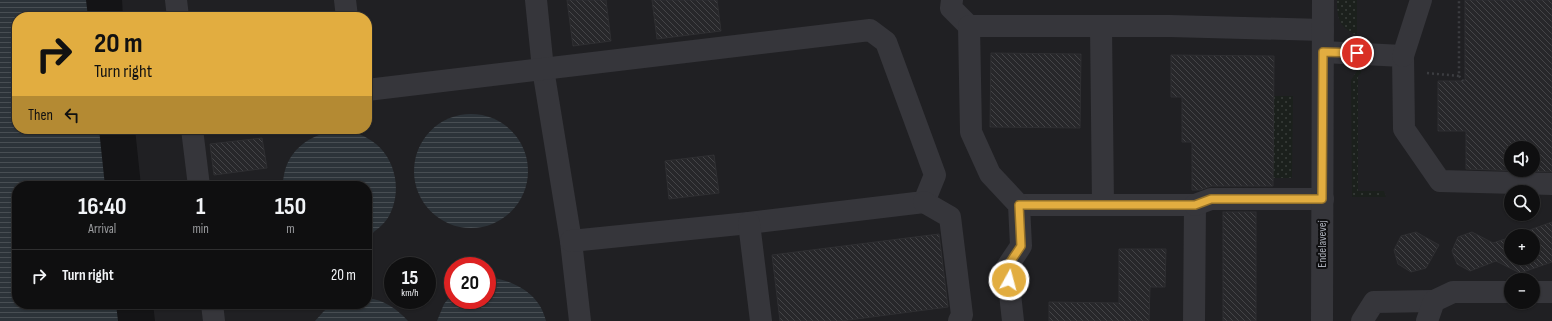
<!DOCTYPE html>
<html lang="en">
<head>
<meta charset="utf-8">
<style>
	body { margin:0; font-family:"Sofia Sans Condensed",sans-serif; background:#181819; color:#f1f3f6; height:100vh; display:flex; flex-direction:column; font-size:15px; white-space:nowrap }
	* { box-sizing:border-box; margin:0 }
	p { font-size:13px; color:#9b9c9f }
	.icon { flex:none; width:22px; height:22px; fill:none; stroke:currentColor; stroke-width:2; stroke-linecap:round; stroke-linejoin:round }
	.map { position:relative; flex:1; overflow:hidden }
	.panel { position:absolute; left:12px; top:181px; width:360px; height:128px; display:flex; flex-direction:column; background:#0f0f10; border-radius:16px; box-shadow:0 1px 3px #0004,0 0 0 1px #2f2f30 }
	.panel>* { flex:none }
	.banner { position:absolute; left:12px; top:12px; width:360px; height:122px; border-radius:16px; box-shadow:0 1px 3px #0004,0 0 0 1px #2f2f30; background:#e2ad40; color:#111; overflow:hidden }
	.fabs { position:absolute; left:1504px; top:141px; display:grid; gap:8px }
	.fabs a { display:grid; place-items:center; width:36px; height:36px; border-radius:50%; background:#0f0f10; box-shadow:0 1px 3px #0004,0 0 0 1px #2f2f30; font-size:20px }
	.speed { position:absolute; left:384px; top:257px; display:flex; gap:8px; font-size:20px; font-weight:700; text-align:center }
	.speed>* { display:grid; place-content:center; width:52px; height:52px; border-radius:50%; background:#0f0f10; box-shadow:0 1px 3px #0004,0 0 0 1px #2f2f30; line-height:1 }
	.speed small { font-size:10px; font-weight:400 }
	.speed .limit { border:6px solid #d22; background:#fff; color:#111 }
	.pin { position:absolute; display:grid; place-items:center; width:34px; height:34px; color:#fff; margin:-17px; border:2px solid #fff; border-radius:50%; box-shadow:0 1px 4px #0007 }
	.me { position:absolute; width:44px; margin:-22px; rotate:7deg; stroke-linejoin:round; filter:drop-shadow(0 0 3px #0008) }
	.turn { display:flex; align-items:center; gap:14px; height:84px; padding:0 16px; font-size:18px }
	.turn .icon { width:52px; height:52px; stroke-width:2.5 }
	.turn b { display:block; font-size:28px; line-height:34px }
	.then { display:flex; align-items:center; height:38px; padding:0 16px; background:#0003; gap:8px; font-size:15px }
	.eta { display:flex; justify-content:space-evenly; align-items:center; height:68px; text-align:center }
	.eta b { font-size:24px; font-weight:700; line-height:28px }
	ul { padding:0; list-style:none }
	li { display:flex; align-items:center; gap:12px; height:52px; padding:0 16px; border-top:1px solid #2f2f30 }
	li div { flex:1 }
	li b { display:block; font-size:15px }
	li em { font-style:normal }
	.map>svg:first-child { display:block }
</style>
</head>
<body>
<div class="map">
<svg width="1552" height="321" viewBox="0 0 1552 321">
	<defs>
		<pattern id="grass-dots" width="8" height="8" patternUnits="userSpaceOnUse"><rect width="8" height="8" fill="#1b201c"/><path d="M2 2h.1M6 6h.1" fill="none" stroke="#393e3b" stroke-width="1.8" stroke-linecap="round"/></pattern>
		<pattern id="water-rules" width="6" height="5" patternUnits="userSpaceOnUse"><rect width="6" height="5" fill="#2c3339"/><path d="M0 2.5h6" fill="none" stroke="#484e53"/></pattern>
		<pattern id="building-back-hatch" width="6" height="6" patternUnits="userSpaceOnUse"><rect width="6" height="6" fill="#27272a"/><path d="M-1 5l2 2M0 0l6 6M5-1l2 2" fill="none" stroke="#444447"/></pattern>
	</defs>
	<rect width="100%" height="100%" fill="#141416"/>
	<!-- built -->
	<path fill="#202023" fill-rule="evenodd" d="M 122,0 L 1552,0 L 1552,321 L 155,321 L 153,304 L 367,304 L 367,186 L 141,186 L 135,129 L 367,129 L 367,17 L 123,17 ZM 1511,148 L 1533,148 L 1533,170 L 1511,170 ZM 1511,192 L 1533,192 L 1533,214 L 1511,214 ZM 1511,236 L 1533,236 L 1533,258 L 1511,258 ZM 393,266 L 427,266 L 427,300 L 393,300 ZM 453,266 L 487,266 L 487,300 L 453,300 ZM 1511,280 L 1533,280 L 1533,302 L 1511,302 Z"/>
	<!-- grass -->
	<g fill="url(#grass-dots)">
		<path d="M 1337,0 L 1357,0 L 1357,35 C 1339,28 1337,18 1337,0 Z"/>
		<polygon points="1361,70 1361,73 1358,76 1358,191 1384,191 1386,197 1352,197 1351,80 1357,71"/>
		<polygon points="1274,96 1293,96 1292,178 1273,178"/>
	</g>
	<!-- water -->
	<g fill="url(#water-rules)">
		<polygon points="0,0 86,0 88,17 17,17 17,129 99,129 105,186 17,186 17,304 116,304 118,321 0,321"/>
		<circle cx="471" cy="171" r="57"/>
		<path d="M 341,130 C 350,132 359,133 367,138 C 394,152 404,189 389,216 C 384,225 375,231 367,237 L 367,186 L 283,186 C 283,152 309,133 341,130 Z"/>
		<path d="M 493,278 C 517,282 540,295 546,321 L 437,321 L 444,304 L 453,293 L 453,300 L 487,300 L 487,279 Z"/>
		<path d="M 367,298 C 384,300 396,308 408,321 L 315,321 L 324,311 L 334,304 L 367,304 Z"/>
	</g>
	<!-- building -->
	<g fill="url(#building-back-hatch)" stroke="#2f2f32" fill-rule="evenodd">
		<polygon points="567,0 606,0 611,41 573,46"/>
		<polygon points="652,0 717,0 721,31 657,39"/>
		<path d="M 1465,0 L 1552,0 L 1552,172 L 1466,169 L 1466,131 L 1438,131 L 1438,81 L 1465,81 ZM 1511,148 L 1533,148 L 1533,170 L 1511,170 Z"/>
		<polygon points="991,53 1081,54 1080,128 990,127"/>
		<polygon points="1171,55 1274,56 1273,186 1211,186 1200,190 1192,190 1192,142 1182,142 1182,97 1171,97"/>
		<polygon points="262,138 267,168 214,175 210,144"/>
		<polygon points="714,155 719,193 669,199 665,161"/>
		<rect x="1223" y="212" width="33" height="109"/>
		<polygon points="1552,222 1552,262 1520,273 1496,261 1470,271 1457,264 1452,251 1458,237 1472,232 1493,243 1511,237 1511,258 1533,258 1533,236 1513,236"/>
		<polygon points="1416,232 1439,245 1426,268 1411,272 1398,264 1394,250 1401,236"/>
		<polygon points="939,234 948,307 841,321 780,321 772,255"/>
		<polygon points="1119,249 1166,249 1165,287 1150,287 1149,321 1049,321 1049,302 1119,303"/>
	</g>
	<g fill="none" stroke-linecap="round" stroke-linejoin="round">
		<!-- path -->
		<g stroke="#3c3d41" stroke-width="2.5" stroke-dasharray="2 3" stroke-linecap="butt">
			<polyline points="1427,73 1459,76 1459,0"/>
			<polyline points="1459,76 1463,81"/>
		</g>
		<!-- minor -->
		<g stroke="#36363b" stroke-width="22">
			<polyline points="176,0 178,17"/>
			<polyline points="345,0 347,17"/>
			<polyline points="536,0 543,69 571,241 580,321"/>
			<polyline points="952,0 951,8 969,26"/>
			<polyline points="1101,26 1103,205"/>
			<polyline points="1323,52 1403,56 1404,129 1440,181 1552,184"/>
			<polyline points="1403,56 1421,0"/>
			<polyline points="367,90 870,30 886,42 935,175 924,202 749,223 571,241"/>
			<polyline points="192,129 199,186"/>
			<polyline points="924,202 950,217 962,315 959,321"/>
			<polyline points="1019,205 1195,205 1194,321"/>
			<polyline points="1195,205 1211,199 1323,199"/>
			<polyline points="749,223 761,321"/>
			<polyline points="1533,292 1552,292"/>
			<polyline points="212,304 214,321"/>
			<polyline points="1013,321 1007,267 1021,246 1019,205 990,174 971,132 969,26 1170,26 1323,30"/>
			<polyline points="1322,321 1323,0"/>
			<polyline points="1362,321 1374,302 1434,301"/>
			<polyline points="1427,321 1434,301 1453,292 1511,292"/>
		</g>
	</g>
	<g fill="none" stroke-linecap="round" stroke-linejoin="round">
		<defs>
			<polyline id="route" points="1009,280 1007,267 1021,246 1019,205 1195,205 1211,199 1322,199 1323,52 1357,53"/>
		</defs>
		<!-- route casing -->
		<use href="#route" stroke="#93702a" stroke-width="10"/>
		<!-- route -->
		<use href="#route" stroke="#e2ad40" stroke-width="7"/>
	</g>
	<g text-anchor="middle" stroke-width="4" stroke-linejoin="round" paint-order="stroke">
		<!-- street labels -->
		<g font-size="12" fill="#a7abb5" stroke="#0f0f11">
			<text transform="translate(1322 244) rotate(-90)" y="4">Endelavevej</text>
		</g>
	</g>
</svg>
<div class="fabs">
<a><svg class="icon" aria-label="sound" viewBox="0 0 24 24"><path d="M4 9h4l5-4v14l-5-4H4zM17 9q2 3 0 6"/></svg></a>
<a><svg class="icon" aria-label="search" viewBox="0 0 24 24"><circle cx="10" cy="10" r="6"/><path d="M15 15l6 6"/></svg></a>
<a>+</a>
<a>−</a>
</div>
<div class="speed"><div>15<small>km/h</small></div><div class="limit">20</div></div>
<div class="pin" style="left:1357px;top:53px;background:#d93025"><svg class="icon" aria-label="arrive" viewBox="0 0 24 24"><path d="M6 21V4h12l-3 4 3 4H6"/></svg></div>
<svg class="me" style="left:1009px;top:280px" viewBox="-20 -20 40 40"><circle r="17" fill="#e2ad40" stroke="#fff" stroke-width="3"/><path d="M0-11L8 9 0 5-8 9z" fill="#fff"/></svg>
<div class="banner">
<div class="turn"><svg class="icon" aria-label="right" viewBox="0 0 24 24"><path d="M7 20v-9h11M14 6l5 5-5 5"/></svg><div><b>20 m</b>Turn right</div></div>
<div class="then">Then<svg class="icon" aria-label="left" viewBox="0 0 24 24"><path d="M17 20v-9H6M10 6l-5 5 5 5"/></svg></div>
</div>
<section class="panel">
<div class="eta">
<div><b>16:40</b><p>Arrival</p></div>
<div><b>1</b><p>min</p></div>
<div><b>150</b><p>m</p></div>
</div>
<ul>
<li><svg class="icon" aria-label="right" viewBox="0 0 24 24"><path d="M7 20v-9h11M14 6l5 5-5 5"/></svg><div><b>Turn right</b></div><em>20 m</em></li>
</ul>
</section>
</div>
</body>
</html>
